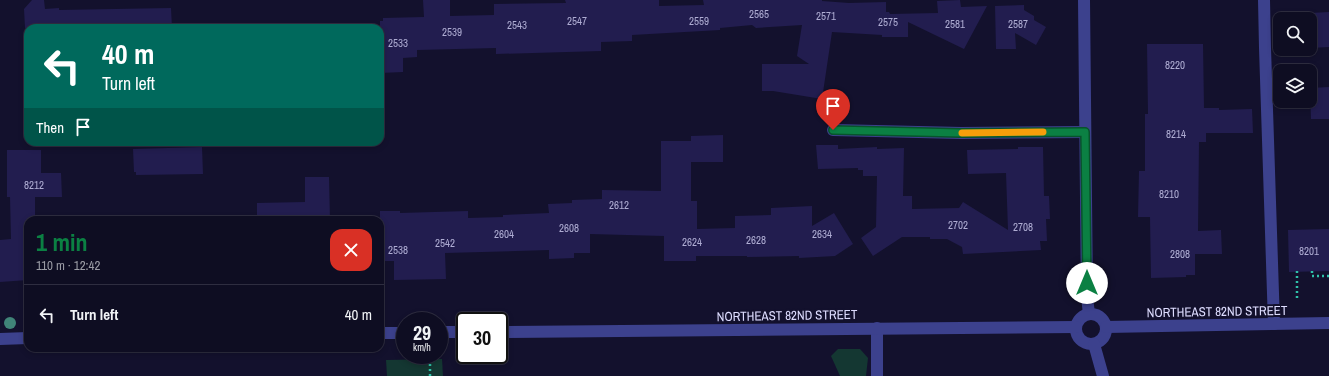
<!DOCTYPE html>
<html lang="en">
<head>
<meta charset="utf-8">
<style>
	body { margin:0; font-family:"Archivo Narrow",sans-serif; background:#17162a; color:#f1f3f6; height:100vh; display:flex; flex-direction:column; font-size:15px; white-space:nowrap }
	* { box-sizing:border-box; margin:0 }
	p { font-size:13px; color:#9b9ca5 }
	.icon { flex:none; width:22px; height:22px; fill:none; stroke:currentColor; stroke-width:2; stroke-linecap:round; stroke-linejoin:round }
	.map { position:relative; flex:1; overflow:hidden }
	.details { position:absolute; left:24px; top:216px; width:360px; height:136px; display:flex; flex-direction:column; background:#0e0d22; border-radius:12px; box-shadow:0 2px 6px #0003,0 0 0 1px #2e2d40 }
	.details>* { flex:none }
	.top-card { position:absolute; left:24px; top:24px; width:360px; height:122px; border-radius:12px; box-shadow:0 2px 6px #0003,0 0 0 1px #2e2d40; background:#00695c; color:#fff; overflow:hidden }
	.buttons { position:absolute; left:1273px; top:12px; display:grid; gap:8px }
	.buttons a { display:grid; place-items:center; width:44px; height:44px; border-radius:8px; background:#0e0d22; box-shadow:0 2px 6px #0003,0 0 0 1px #2e2d40; font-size:20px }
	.speed { position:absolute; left:396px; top:312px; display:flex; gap:8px; font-size:20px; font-weight:700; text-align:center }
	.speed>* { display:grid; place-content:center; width:52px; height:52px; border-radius:50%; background:#0e0d22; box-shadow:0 2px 6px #0003,0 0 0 1px #2e2d40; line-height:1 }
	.speed small { font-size:10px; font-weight:400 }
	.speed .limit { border:2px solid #111; border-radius:6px; background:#fff; color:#111 }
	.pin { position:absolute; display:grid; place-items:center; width:34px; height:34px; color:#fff; margin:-41px -17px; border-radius:50% 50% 50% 0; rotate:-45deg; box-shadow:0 0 4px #0007 }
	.pin .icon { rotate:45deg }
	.me { position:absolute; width:44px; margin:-22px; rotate:0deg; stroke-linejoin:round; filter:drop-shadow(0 0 3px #0008) }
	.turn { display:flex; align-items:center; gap:14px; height:84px; padding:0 12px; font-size:18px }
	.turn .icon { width:52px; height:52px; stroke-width:2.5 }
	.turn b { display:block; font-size:28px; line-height:34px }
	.then { display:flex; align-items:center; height:38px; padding:0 12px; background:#0003; gap:8px; font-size:15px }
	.round { display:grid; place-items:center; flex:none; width:42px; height:42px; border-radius:12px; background:#17162a }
	.summary { display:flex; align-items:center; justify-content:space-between; height:68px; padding:0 12px }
	h1 { font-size:24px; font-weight:700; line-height:30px; color:#0b8043 }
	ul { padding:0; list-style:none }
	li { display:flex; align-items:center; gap:12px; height:60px; padding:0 12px; border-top:1px solid #2e2d40 }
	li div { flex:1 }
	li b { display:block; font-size:15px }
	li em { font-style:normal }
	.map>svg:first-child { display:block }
</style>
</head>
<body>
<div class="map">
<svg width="1329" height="376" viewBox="0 0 1329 376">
	<rect width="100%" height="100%" fill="#13112d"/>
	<!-- green -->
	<g fill="#143732">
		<polygon points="838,349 860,349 868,358 866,376 840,376 831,356"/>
		<polygon points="442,359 443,376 387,376 386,360"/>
	</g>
	<!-- building -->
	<g fill="#221d4f">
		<polygon points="32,0 44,0 45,9 59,8 59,10 171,8 172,28 25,28 24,9"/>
		<polygon points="423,0 450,0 450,16 494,15 494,4 566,3 565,0 659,0 659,6 704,5 703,0 822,0 822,1 849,3 886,2 886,12 889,12 890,14 938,13 937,1 960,0 961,7 987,6 964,49 908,22 908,37 882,37 882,35 832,32 822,99 773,91 762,91 762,64 809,64 797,56 802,25 756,28 752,25 720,28 720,30 632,35 632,41 601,42 601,51 496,54 496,48 417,50 417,57 403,58 403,72 380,73 380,21 383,21 383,18 424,17"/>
		<polygon points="1024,5 1024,10 1034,16 1034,20 1046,27 1036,45 1015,33 1016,49 996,49 995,6"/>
		<polygon points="1329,12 1329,47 1310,48 1310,13"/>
		<polygon points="1147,44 1203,44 1204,108 1219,108 1219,110 1252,109 1253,133 1206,133 1206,142 1199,142 1198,231 1221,230 1222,254 1195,254 1195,275 1186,275 1186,277 1151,278 1150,217 1138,217 1139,171 1145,171 1145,114 1148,114"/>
		<polygon points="1329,87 1329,119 1311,119 1310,88"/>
		<polygon points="723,135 723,162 691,162 691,201 697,201 697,229 735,228 735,216 771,215 771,208 812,206 812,226 834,213 853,244 835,256 799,258 799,256 747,257 747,256 696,256 696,261 664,261 664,236 590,234 590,253 574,253 574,258 549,259 549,250 445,253 446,279 394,280 394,261 380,261 380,211 400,211 400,213 468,211 468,218 503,217 503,215 549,213 548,204 572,203 572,200 602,199 602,190 661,191 661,141 691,141 691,136"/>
		<polygon points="816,145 838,145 838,149 877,147 877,149 904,148 903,196 912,196 912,209 959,208 963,202 1008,230 1006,173 968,174 967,150 1018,149 1018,147 1043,147 1044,196 1049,196 1050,219 1046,219 1047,241 1040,241 1041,250 963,254 962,247 947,239 930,239 930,237 902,237 873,256 861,238 876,227 877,176 863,176 863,170 858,170 858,168 818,169"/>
		<polygon points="202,147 203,174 136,175 136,172 134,172 133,149"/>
		<polygon points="7,150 41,150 41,173 61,173 62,197 35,197 35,220 28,220 28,280 0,282 0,240 11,239 10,197 7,197"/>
		<polygon points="305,177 329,177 330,220 257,220 257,203 305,202"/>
		<polygon points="1329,229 1329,271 1289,272 1288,230"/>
	</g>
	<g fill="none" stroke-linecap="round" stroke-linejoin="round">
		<!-- path -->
		<g stroke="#2fc2a9" stroke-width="2.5" stroke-dasharray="2 3" stroke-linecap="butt">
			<polyline points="1297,271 1297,301"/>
			<polyline points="1312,271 1312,276 1329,276"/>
			<polyline points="430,376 430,358"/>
		</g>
		<!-- lane -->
		<g stroke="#3c418d" stroke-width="12">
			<polyline points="1264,0 1265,48 1274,324"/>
			<polyline points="833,130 961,133 1085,132"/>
		</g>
		<!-- street -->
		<g stroke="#3c418d" stroke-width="12">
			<polyline points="1084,0 1087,297 1089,314"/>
			<circle cx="1091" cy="329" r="15"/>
			<polyline points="1106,327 1329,323"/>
			<polyline points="877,328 877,376"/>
			<polyline points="439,332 465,332"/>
			<polyline points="499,332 1076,327"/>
			<polyline points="380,333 405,333"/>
			<polyline points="0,339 28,338"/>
			<polyline points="1094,344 1103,376"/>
		</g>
	</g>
	<!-- trees -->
	<circle fill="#408478" cx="10" cy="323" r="6"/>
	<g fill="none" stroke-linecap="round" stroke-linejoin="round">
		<defs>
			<polyline id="route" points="833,130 961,133 1085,132 1087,283"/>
		</defs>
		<!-- route casing -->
		<use href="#route" stroke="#07532c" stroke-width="10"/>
		<!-- route -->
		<use href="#route" stroke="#0b8043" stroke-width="7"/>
		<!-- slow -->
		<polyline stroke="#f59e0b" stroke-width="7" points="962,133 1043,132"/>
	</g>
	<g text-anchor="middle" stroke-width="4" stroke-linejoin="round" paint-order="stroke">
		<!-- number labels -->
		<g font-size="11" fill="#afadd3">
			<text x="759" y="18">2565</text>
			<text x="826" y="20">2571</text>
			<text x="577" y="25">2547</text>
			<text x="699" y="25">2559</text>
			<text x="888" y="26">2575</text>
			<text x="955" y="28">2581</text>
			<text x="1018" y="28">2587</text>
			<text x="517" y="29">2543</text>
			<text x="452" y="36">2539</text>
			<text x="398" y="47">2533</text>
			<text x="1175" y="69">8220</text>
			<text x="1176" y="138">8214</text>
			<text x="34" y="189">8212</text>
			<text x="1169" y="198">8210</text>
			<text x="619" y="209">2612</text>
			<text x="958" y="229">2702</text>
			<text x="1023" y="231">2708</text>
			<text x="569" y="232">2608</text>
			<text x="504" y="238">2604</text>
			<text x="822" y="238">2634</text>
			<text x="756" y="244">2628</text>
			<text x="692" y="246">2624</text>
			<text x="445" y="247">2542</text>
			<text x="398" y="254">2538</text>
			<text x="1309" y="255">8201</text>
			<text x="1180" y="258">2808</text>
		</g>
		<!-- street labels -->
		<g font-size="13" fill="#deddff" stroke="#13112d">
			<text transform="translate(1217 311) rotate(-1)" y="5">NORTHEAST 82ND STREET</text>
			<text transform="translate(787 315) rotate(-1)" y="5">NORTHEAST 82ND STREET</text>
		</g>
	</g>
</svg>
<div class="buttons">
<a><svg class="icon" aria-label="search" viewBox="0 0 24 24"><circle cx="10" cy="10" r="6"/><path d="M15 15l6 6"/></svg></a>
<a><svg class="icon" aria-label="layers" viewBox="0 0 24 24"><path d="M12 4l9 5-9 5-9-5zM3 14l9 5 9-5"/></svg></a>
</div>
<div class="speed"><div>29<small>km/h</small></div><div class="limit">30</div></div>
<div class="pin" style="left:833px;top:130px;background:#d93025"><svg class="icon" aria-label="arrive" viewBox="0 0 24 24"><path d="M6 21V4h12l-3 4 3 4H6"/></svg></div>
<svg class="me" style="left:1087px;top:283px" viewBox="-20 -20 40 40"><circle r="19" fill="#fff"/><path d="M0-13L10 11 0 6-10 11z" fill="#0b8043"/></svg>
<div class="top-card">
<div class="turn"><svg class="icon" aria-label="left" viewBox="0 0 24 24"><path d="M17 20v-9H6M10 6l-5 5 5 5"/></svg><div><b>40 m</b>Turn left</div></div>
<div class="then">Then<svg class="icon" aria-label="arrive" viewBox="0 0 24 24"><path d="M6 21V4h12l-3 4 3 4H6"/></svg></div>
</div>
<section class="details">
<div class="summary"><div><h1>1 min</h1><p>110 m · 12:42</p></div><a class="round" style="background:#d93025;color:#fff"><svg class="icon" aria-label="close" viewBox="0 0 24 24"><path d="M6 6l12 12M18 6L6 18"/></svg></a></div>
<ul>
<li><svg class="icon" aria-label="left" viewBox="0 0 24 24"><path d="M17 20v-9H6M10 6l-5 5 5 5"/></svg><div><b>Turn left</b></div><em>40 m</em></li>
</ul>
</section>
</div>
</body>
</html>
